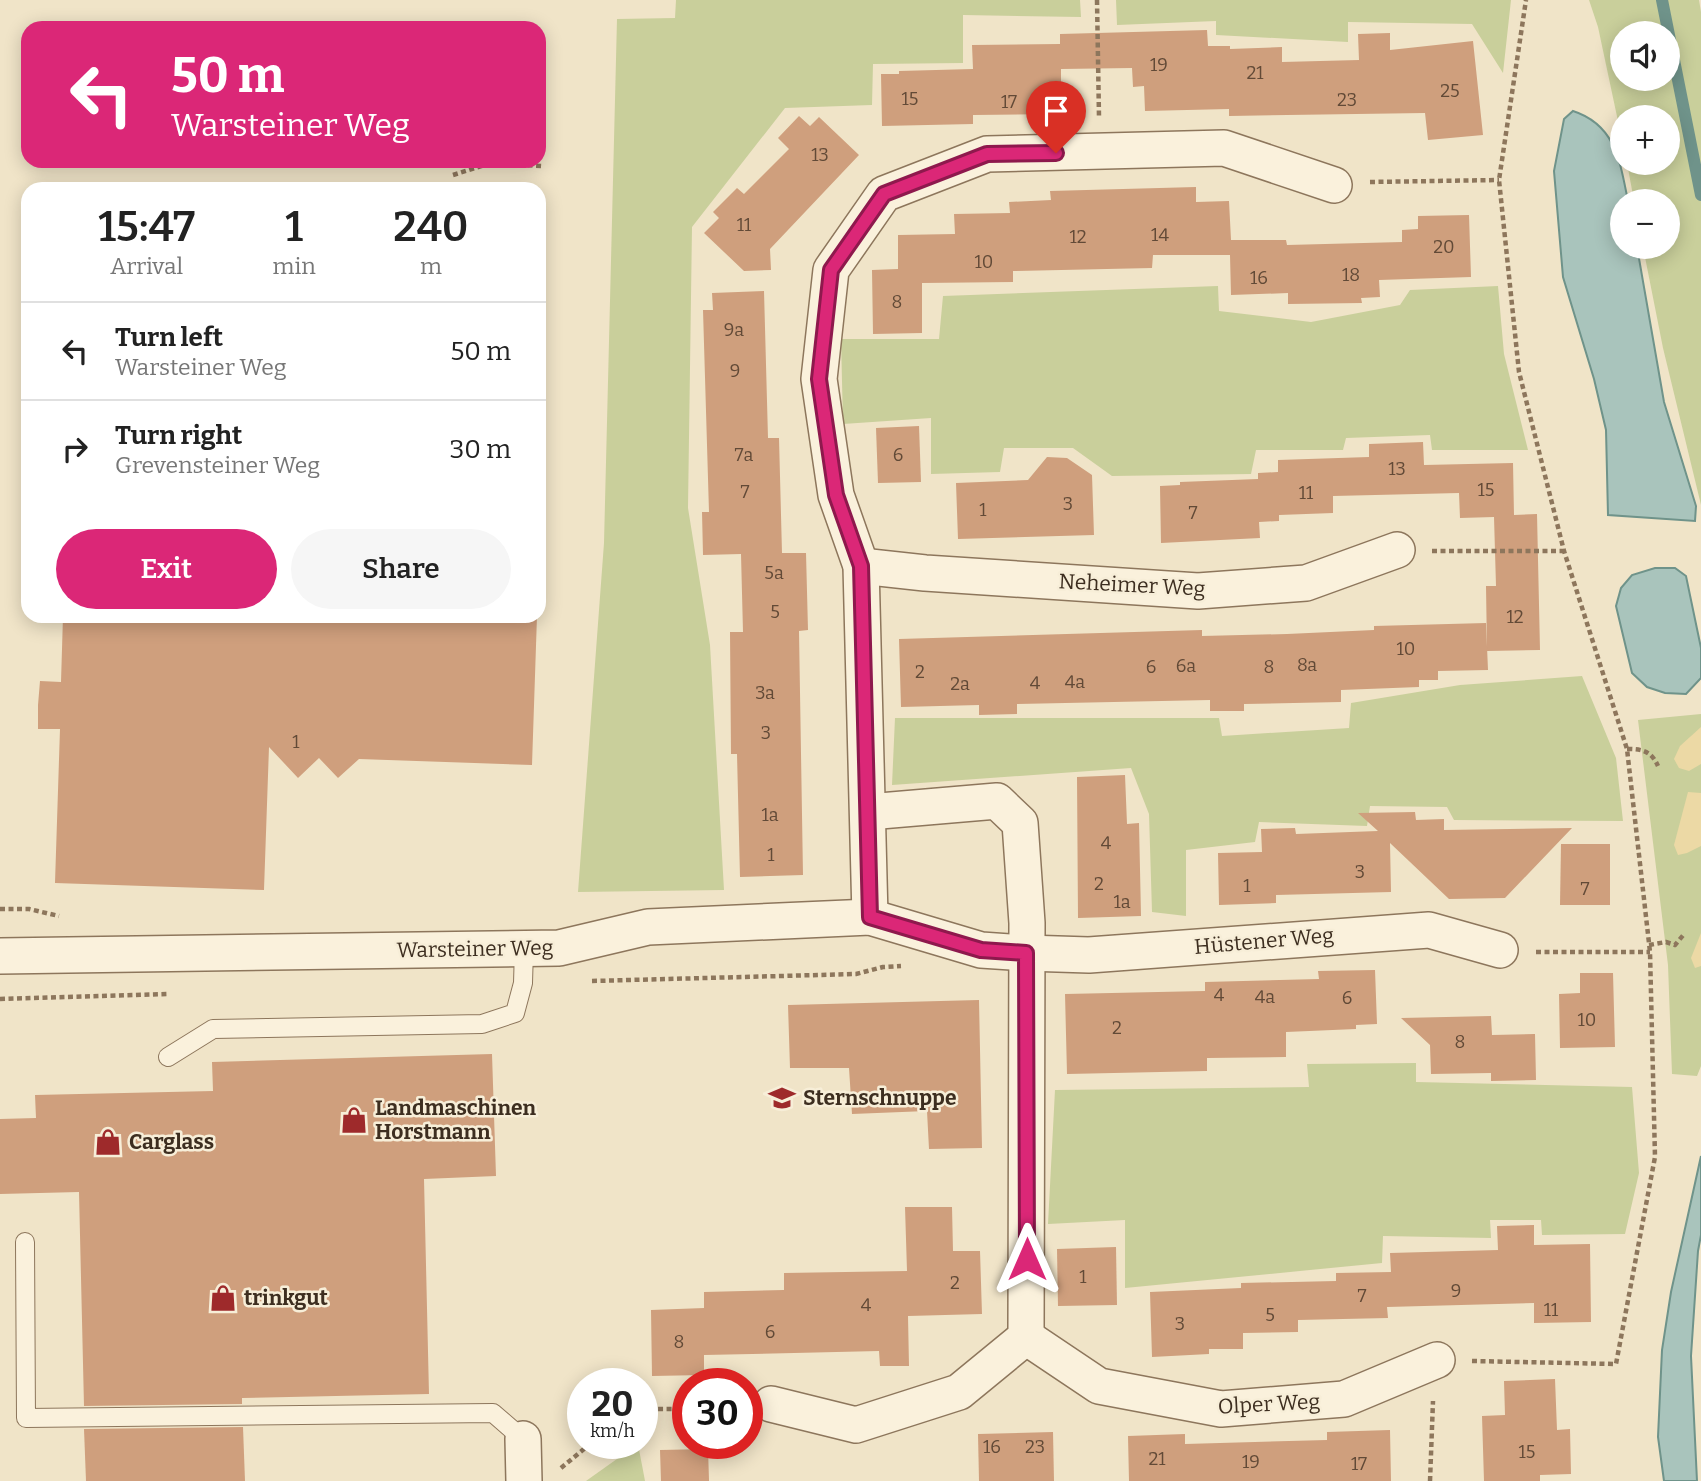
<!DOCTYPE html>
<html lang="en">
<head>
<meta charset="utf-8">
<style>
	body { margin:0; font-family:Bitter,serif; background:#f6f6f6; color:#222; height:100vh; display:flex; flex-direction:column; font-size:26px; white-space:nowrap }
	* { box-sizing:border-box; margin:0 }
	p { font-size:23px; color:#767676 }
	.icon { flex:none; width:38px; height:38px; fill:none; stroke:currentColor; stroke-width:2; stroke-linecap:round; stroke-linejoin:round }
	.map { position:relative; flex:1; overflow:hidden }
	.panel { position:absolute; left:21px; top:182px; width:525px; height:441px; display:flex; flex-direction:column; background:#fff; border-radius:21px; box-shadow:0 4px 18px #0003 }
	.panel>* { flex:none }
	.top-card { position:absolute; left:21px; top:21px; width:525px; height:147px; border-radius:21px; box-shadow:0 4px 18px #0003; background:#db2777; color:#fff; overflow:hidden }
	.tools { position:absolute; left:1610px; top:21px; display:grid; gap:14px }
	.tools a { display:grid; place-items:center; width:70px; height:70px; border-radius:50%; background:#fff; box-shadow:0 4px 18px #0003; font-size:35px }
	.speed { position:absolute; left:567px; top:1368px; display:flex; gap:14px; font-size:35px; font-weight:700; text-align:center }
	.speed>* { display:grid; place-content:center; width:91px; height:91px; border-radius:50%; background:#fff; box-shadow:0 4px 18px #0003; line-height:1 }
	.speed small { font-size:18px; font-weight:400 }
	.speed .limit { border:10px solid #d22; background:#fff; color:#111 }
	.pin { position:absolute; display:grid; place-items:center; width:60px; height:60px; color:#fff; margin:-72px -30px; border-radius:50% 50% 50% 0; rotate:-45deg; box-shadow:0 0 7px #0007 }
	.pin .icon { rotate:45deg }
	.me { position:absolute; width:77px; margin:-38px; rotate:0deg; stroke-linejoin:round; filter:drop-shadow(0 0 5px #0008) }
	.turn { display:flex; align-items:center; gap:24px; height:147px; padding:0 35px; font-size:32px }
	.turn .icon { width:91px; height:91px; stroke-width:2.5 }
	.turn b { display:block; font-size:49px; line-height:60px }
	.eta { display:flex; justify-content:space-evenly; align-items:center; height:119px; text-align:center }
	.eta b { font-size:42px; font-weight:600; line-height:49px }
	.button { display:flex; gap:14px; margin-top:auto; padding:14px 35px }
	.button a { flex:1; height:80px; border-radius:42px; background:#db2777; color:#fff; font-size:28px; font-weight:600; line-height:80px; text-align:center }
	.button a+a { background:#f6f6f6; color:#222 }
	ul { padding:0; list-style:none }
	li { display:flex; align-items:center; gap:21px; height:98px; padding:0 35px; border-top:2px solid #e0e0e0 }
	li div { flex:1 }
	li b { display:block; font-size:26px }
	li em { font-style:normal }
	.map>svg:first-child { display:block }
</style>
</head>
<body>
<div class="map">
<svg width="1701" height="1481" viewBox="0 0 1701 1481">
	<rect width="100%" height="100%" fill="#f0e4c8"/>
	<!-- green -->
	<g fill="#c9cf9b" fill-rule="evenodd">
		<polygon points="676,0 1080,0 1081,17 963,15 963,63 873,64 872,105 785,108 692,227 688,508 710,645 724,890 578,892 604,543 617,19 675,18"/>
		<polygon points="1116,0 1511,0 1503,73 1472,24 1348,22 1348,42 1216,35 1216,21 1117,25"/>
		<path d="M 1589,0 L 1699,0 L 1701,12 L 1701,505 L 1663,348 L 1643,247 L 1668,247 L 1668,201 L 1634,201 L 1627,163 L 1668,163 L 1668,117 L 1622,117 L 1622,140 L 1598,27 ZM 1668,33 L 1668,79 L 1622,79 L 1622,33 Z"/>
		<polygon points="1218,286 1219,311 1311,322 1400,305 1410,290 1498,286 1504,354 1528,450 1432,450 1430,435 1346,438 1343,450 1256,450 1251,474 1112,476 1073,448 1004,448 1000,472 931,474 931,418 843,424 841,339 939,339 943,296"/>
		<polygon points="1582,676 1616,758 1623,821 1454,820 1447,807 1370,806 1367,826 1259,822 1255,842 1186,850 1186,916 1152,912 1149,814 1131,768 892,785 895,718 1219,718 1222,736 1349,728 1351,703 1460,685"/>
		<polygon points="1701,714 1701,1066 1697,1076 1672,1074 1668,965 1638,720"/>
		<polygon points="1416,1063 1416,1082 1632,1087 1639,1173 1625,1234 1542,1235 1541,1220 1490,1220 1491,1238 1383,1236 1382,1263 1125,1288 1125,1220 1048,1224 1055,1090 1309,1087 1307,1064"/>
		<polygon points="638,1444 645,1481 586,1481"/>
	</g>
	<!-- sand -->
	<g fill="#ecd9a5">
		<polygon points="1701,727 1701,764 1689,771 1679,768 1674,759 1680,746"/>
		<polygon points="1688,792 1701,793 1701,846 1687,853 1678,855 1674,845"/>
		<polygon points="1701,933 1701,966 1695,968 1691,958"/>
	</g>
	<!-- water -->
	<g fill="#a9c4bc" stroke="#6f938a" stroke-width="2">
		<path d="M 1573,111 C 1616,125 1620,162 1628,201 L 1622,201 L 1622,247 L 1637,247 L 1664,402 L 1696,506 L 1695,521 L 1608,515 L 1606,430 L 1594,379 L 1563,277 L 1554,171 L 1564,119 Z"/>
		<polygon points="1655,568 1675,568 1686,576 1701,648 1701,678 1686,694 1665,693 1647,687 1632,673 1616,606 1621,588 1632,575"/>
		<polygon points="1701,1156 1701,1235 1698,1251 1691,1356 1697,1481 1664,1481 1658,1437 1662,1350 1671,1292"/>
	</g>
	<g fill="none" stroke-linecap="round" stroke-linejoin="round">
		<!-- stream -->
		<polyline stroke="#6f938a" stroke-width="12" points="1662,0 1701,195"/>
	</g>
	<!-- building -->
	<g fill="#cf9f7d">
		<polygon points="1207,30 1208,46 1230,46 1230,49 1282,47 1282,62 1359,60 1358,34 1390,33 1390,50 1473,41 1483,135 1428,140 1425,113 1229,116 1229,109 1145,111 1144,86 1133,87 1132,68 1061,69 1061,114 973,115 973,124 882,126 881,74 899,74 899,71 973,69 972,45 1060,44 1060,34"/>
		<polygon points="799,116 810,126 819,117 859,155 770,249 771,270 744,271 704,233 719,218 713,212 737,188 744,194 789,149 778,138"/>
		<polygon points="1196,187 1196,202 1229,201 1231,240 1286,240 1287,245 1402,242 1402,230 1418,229 1418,216 1469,215 1471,277 1379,280 1380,297 1361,298 1362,303 1288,304 1288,293 1231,295 1230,255 1153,255 1152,268 1013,271 1013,282 922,283 922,333 873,334 872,270 898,269 898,235 955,234 954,214 1010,213 1009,202 1051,200 1050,191"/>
		<polygon points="764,291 768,438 779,438 782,553 806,553 808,630 799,631 803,875 740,877 737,754 731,754 730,632 743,632 741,554 703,555 702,512 709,512 703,310 713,310 712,293"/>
		<polygon points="919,426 921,482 878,483 876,428"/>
		<polygon points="1423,442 1424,465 1513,463 1514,515 1537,514 1540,650 1487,651 1486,586 1496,586 1494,517 1460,518 1459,493 1333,496 1333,513 1279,515 1279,521 1259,522 1260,538 1161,543 1160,486 1180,485 1180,482 1258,479 1258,473 1278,472 1278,460 1369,457 1369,444"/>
		<polygon points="1047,457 1067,458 1092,475 1094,535 958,539 956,483 1028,480"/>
		<polygon points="63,616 537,616 532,765 359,759 338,778 319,758 298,778 269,747 264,890 55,883 60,729 38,729 38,705 40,681 61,682"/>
		<polygon points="1486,623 1488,670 1438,671 1438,680 1419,680 1419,687 1341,690 1341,702 1244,704 1244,711 1210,711 1210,700 1017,704 1017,714 979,715 979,705 901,707 899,639 1202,630 1202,636 1287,634 1374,630 1374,626"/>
		<polygon points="1125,775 1127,824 1139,823 1141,916 1078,918 1077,777"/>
		<polygon points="1415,812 1416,820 1444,819 1444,830 1572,828 1505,898 1449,899 1390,843 1391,892 1276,895 1276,903 1219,905 1218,853 1262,852 1261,829 1295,828 1296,834 1378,831 1358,813"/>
		<polygon points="1561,844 1610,844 1610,905 1560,905"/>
		<polygon points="1375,970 1377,1024 1356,1025 1356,1029 1286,1032 1286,1057 1207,1058 1207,1071 1067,1074 1065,994 1205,991 1205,982 1319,979 1318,971"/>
		<polygon points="1580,973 1613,973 1615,1047 1560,1048 1559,994 1580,993"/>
		<polygon points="979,1000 982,1148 929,1149 927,1111 852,1114 849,1068 790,1068 788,1005"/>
		<polygon points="1491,1016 1492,1035 1535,1034 1536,1080 1491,1081 1491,1073 1431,1074 1430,1045 1401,1018"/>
		<polygon points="492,1054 496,1176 424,1179 429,1394 242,1398 242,1404 84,1406 79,1192 0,1194 0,1119 36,1118 35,1095 213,1091 212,1062"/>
		<polygon points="905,1207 952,1207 953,1251 980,1251 982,1314 908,1316 909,1366 880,1366 879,1351 704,1355 704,1375 652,1376 651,1310 704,1308 704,1292 784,1290 784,1273 907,1271"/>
		<polygon points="1534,1225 1534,1245 1590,1244 1591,1322 1534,1323 1534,1303 1387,1307 1388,1318 1298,1320 1298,1332 1243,1333 1243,1349 1209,1349 1209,1354 1152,1357 1150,1292 1241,1288 1241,1283 1336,1281 1336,1273 1391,1272 1390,1253 1498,1250 1497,1226"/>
		<polygon points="1116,1247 1117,1305 1058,1306 1057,1249"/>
		<polygon points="1555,1379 1557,1430 1570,1429 1571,1474 1540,1475 1540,1481 1484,1481 1482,1416 1505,1415 1504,1381"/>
		<polygon points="243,1427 245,1481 86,1481 84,1429"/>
		<polygon points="1390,1430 1391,1481 1129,1481 1128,1436 1185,1434 1185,1444 1327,1440 1327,1432"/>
		<polygon points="1053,1432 1054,1481 979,1481 978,1434"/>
		<polygon points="708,1449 709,1481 661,1481 660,1450"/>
	</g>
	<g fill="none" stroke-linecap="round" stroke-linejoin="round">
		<defs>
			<g id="service">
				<polyline points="168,1057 213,1029 482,1024 515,1013 523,983 524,949"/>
				<polyline points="25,1242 26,1418 493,1413 523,1439"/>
			</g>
			<g id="minor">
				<polyline points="861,566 925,573 1198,591 1306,583 1397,550"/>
				<polyline points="870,917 861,566 836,495 819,379 831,270 884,194 987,154 1224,148 1334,185"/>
				<polyline points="0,956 559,948 648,927 870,917 981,950 1026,953 1089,955 1429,930 1500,950"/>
				<polyline points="1026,1337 1099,1386 1221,1409 1344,1399 1437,1360"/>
				<polyline points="771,1404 856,1425 959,1392 1026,1337 1027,923 1020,823 997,801 868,812"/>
				<polyline points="523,1439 524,1481"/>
			</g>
		</defs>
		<!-- service casing -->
		<use href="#service" stroke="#8d765c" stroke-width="20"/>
		<!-- minor casing -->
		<use href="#minor" stroke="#8d765c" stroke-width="38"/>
		<!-- path -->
		<g stroke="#8d765c" stroke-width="4.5" stroke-dasharray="5 3.5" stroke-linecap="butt">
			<polyline points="1097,0 1099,117"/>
			<polyline points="453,175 491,163 542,166"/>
			<polyline points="1370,182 1499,180"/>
			<polyline points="1432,551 1564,551"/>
			<path d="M 1627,749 C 1643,749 1651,751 1658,766"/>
			<polyline points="0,909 29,909 59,916"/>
			<polyline points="1649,945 1666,942 1675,945 1685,933"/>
			<polyline points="1536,952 1650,952"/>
			<polyline points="592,981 856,974 883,967 901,966"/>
			<polyline points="0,999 167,994"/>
			<polyline points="1472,1361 1616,1364 1655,1157 1650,952 1627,749 1564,551 1519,372 1499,180 1526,0"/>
			<polyline points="642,1413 650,1409 688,1409"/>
			<polyline points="561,1468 590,1444"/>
			<polyline points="1430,1481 1433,1401"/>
		</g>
		<!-- service -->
		<use href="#service" stroke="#faf1dc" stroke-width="18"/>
		<!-- minor -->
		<use href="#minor" stroke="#faf1dc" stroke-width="35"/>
	</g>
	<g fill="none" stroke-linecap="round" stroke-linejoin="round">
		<defs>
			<polyline id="route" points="1027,1259 1026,953 981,950 870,917 861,566 836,495 819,379 831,270 884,194 987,154 1056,153"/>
		</defs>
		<!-- route casing -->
		<use href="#route" stroke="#8e194d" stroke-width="18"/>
		<!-- route -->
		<use href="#route" stroke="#db2777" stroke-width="12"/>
	</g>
	<!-- icons -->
	<defs>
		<symbol id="school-bare" viewBox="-9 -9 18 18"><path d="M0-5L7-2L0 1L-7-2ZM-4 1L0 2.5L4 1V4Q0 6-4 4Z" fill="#9e2a2b" stroke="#f7eed8" stroke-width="2.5" paint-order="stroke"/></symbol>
		<symbol id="shop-bare" viewBox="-9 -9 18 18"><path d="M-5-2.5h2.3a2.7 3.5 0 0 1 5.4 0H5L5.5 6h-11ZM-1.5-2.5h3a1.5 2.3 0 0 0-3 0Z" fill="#9e2a2b" stroke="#f7eed8" stroke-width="2.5" paint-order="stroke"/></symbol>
	</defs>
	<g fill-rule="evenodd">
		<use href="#school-bare" x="763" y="1079" width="38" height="38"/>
		<use href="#shop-bare" x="335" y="1101" width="38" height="38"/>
		<use href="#shop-bare" x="89" y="1123" width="38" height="38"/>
		<use href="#shop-bare" x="204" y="1279" width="38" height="38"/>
	</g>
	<g text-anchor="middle" stroke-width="5" stroke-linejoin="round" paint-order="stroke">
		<!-- number labels -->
		<g font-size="18" fill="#624a37">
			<text x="1159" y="71">19</text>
			<text x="1255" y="79">21</text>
			<text x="1450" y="97">25</text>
			<text x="910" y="105">15</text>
			<text x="1347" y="106">23</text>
			<text x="1009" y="108">17</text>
			<text x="820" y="161">13</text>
			<text x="744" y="231">11</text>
			<text x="1160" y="241">14</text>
			<text x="1078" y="243">12</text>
			<text x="1444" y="253">20</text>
			<text x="984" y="268">10</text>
			<text x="1351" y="281">18</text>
			<text x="1259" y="284">16</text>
			<text x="897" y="308">8</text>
			<text x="734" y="336">9a</text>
			<text x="735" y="377">9</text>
			<text x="744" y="461">7a</text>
			<text x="898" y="461">6</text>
			<text x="1397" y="475">13</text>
			<text x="1486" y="496">15</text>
			<text x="745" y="498">7</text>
			<text x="1306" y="499">11</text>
			<text x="1068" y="510">3</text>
			<text x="983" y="516">1</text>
			<text x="1193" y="519">7</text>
			<text x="774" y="579">5a</text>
			<text x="775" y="618">5</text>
			<text x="1515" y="623">12</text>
			<text x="1406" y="655">10</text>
			<text x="1307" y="671">8a</text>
			<text x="1186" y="672">6a</text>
			<text x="1151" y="673">6</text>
			<text x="1269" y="673">8</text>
			<text x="920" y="678">2</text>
			<text x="1075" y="688">4a</text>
			<text x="1035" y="689">4</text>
			<text x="960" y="690">2a</text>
			<text x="765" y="699">3a</text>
			<text x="766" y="739">3</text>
			<text x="296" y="748">1</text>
			<text x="770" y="821">1a</text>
			<text x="1106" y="849">4</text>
			<text x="771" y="861">1</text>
			<text x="1360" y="878">3</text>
			<text x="1099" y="890">2</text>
			<text x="1247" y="892">1</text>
			<text x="1585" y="895">7</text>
			<text x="1122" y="908">1a</text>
			<text x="1219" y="1001">4</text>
			<text x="1265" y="1003">4a</text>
			<text x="1347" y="1004">6</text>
			<text x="1587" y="1026">10</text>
			<text x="1117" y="1034">2</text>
			<text x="1460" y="1048">8</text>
			<text x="1083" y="1283">1</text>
			<text x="955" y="1289">2</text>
			<text x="1456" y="1297">9</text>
			<text x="1362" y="1302">7</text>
			<text x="866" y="1311">4</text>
			<text x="1551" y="1316">11</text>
			<text x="1270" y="1321">5</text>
			<text x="1180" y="1330">3</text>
			<text x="770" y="1338">6</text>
			<text x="679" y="1348">8</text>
			<text x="992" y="1453">16</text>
			<text x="1035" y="1453">23</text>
			<text x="1527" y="1458">15</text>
			<text x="1157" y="1465">21</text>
			<text x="1251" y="1468">19</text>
			<text x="1359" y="1470">17</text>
		</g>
		<!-- street labels -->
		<g font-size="21" fill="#3d2e20" stroke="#f7eed8">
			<text transform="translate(1132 585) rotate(3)" y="7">Neheimer Weg</text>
			<text transform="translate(1264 941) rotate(-5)" y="7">Hüstener Weg</text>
			<text transform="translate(475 949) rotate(-1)" y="7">Warsteiner Weg</text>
			<text transform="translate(1269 1404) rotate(-3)" y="7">Olper Weg</text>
		</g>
		<!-- poi labels -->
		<g font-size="21" font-weight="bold" fill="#3d2e20" stroke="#f7eed8" text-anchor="start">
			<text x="803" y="1105">Sternschnuppe</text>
			<text x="375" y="1115">Landmaschinen<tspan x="375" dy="24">Horstmann</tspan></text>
			<text x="129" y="1149">Carglass</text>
			<text x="244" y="1305">trinkgut</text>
		</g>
	</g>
</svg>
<div class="tools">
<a><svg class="icon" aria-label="sound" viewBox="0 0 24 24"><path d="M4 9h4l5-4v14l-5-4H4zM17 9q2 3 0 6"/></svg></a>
<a>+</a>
<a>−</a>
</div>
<div class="speed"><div>20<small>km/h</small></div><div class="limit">30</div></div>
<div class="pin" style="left:1056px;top:153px;background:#d93025"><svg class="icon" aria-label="arrive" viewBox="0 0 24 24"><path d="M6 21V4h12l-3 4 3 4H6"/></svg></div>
<svg class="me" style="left:1027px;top:1259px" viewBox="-20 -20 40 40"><path d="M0-17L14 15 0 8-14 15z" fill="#db2777" stroke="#fff" stroke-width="4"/></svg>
<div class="top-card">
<div class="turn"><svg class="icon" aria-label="left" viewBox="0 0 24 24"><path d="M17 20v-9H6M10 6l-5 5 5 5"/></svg><div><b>50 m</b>Warsteiner Weg</div></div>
</div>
<section class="panel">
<div class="eta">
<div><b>15:47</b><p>Arrival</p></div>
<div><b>1</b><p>min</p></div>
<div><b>240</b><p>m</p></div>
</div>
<ul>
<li><svg class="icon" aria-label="left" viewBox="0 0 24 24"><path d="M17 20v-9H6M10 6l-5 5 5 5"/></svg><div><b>Turn left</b><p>Warsteiner Weg</p></div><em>50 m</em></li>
<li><svg class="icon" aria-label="right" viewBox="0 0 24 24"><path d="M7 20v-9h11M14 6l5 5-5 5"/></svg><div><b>Turn right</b><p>Grevensteiner Weg</p></div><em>30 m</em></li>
</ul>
<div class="button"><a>Exit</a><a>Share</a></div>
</section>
</div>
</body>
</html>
